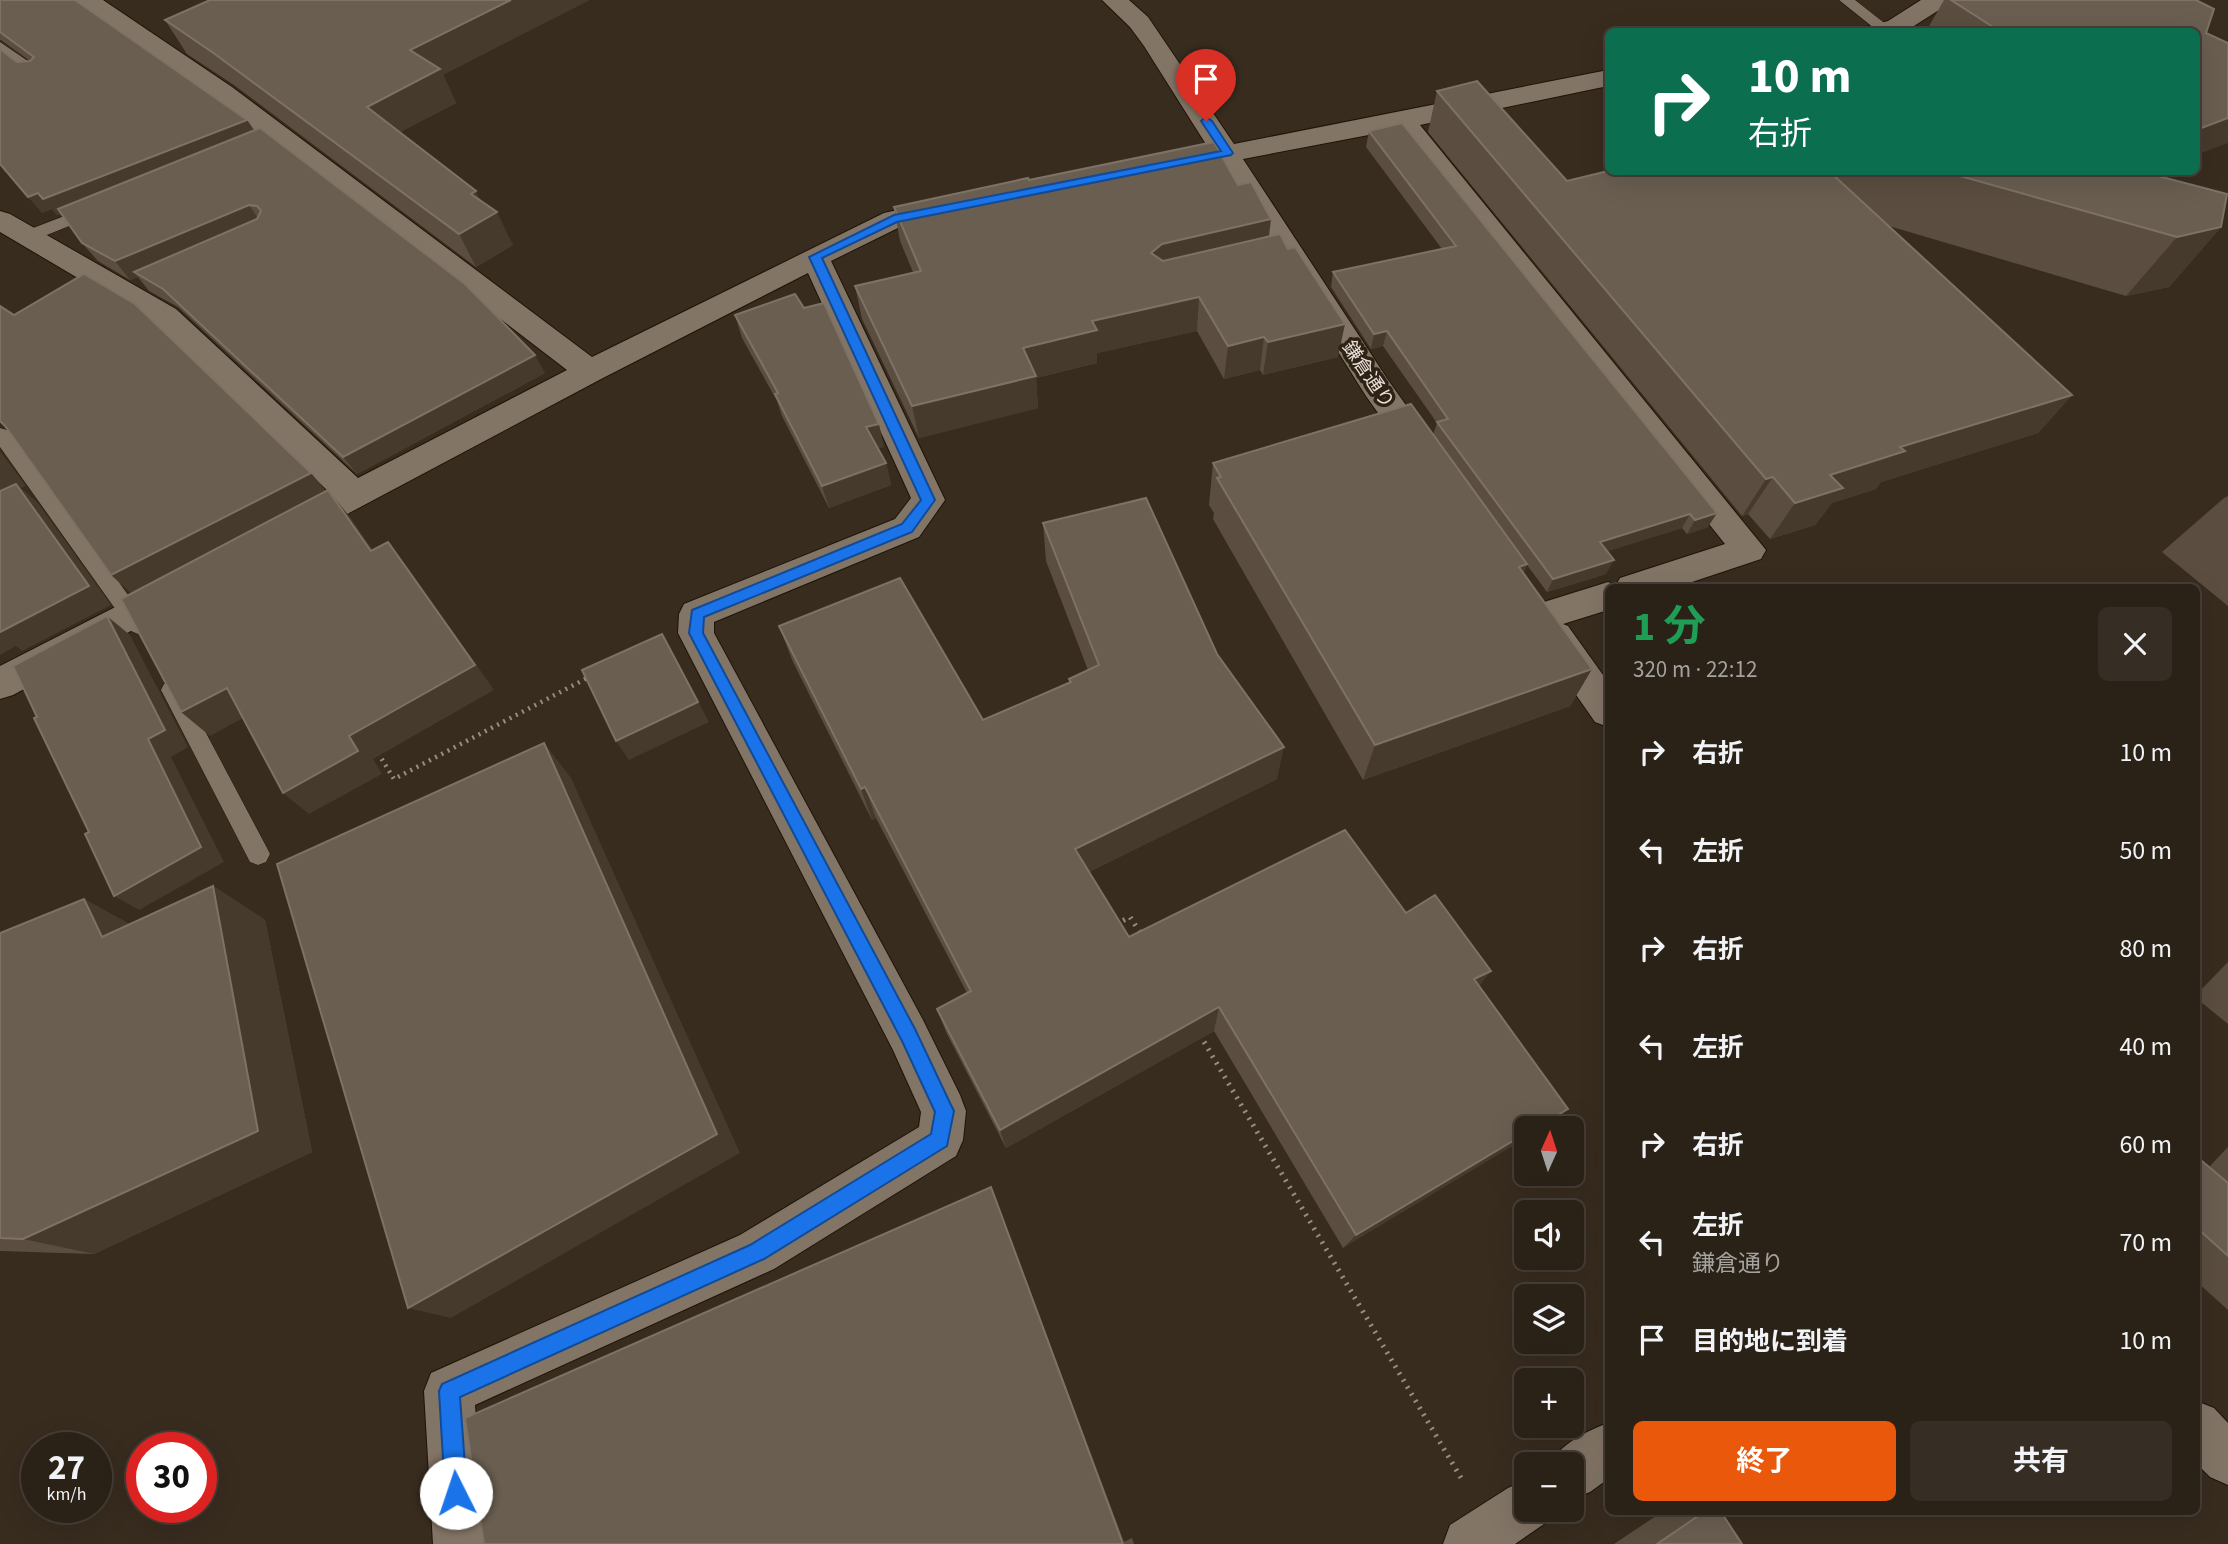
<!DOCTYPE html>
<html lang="ja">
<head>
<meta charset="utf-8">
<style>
	body { margin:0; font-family:"Source Sans 3","Noto Sans JP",sans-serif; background:#362e24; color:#f1f3f6; height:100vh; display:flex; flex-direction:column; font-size:26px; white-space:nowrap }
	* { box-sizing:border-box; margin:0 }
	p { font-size:23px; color:#a5a3a1 }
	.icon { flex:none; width:38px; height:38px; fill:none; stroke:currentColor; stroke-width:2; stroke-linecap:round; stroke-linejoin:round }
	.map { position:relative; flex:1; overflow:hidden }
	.panel { position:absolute; left:1605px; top:584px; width:595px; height:931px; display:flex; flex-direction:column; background:#2a2117; border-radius:10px; box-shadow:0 7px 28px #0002,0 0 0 2px #463e36 }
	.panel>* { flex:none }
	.top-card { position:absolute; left:1605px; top:28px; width:595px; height:147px; border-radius:10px; box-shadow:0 7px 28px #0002,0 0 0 2px #463e36; background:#0b6e4f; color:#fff; overflow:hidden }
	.needle { width:46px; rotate:3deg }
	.buttons { position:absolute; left:1514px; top:1116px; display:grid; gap:14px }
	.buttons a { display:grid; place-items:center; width:70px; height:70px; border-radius:10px; background:#2a2117; box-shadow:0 7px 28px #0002,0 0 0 2px #463e36; font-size:35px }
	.speed { position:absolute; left:21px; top:1432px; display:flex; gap:14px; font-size:35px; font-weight:700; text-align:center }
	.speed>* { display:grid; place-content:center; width:91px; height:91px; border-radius:50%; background:#2a2117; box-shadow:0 7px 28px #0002,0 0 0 2px #463e36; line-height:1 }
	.speed small { font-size:18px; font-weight:400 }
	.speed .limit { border:10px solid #d22; background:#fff; color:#111 }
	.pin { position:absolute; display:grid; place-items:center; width:60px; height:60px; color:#fff; margin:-72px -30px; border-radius:50% 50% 50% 0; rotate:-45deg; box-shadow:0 0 7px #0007 }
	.pin .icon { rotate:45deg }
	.me { position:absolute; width:77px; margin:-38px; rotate:356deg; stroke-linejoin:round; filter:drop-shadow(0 0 5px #0008) }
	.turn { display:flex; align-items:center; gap:24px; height:147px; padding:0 28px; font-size:32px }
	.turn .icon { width:91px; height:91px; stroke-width:2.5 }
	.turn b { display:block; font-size:49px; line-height:60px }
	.round { display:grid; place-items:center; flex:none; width:74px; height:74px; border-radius:10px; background:#362e24 }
	.overview { display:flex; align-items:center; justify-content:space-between; height:119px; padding:0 28px }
	h1 { font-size:42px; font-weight:700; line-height:52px; color:#1e9e55 }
	.action { display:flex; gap:14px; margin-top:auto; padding:14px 28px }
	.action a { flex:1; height:80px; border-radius:10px; background:#ea580c; color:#fff; font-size:28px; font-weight:700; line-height:80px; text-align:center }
	.action a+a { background:#362e24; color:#f1f3f6 }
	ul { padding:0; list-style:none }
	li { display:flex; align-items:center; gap:21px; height:98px; padding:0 28px }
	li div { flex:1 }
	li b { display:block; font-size:26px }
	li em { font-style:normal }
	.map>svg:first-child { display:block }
</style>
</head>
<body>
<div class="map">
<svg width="2228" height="1544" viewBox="0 0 2228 1544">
	<rect width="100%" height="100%" fill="#382c1f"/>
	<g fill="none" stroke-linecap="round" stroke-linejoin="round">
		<defs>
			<g id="lane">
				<polygon points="1839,0 1855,0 1892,29 1891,32 1879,32"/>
				<polygon points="0,42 41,70 44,73 41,76 31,76 0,53"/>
				<polygon points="93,205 99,206 101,210 99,214 32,241 20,241 18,237 20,233"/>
				<polygon points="0,428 7,430 24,448 145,619 149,625 145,631 138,634 131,631 0,447"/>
				<polygon points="172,681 180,684 266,846 270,854 266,862 258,865 250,862 161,690 164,684"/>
			</g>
			<g id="street">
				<polygon points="75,0 103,0 232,87 592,357 884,213 947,199 957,202 961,208 957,214 902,226 831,261 945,500 919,537 714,622 714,633 923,1020 960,1095 966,1111 963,1140 956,1156 774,1269 475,1405 485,1544 433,1544 424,1391 431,1373 740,1235 919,1127 921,1112 893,1050 678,633 679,614 684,604 895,519 911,498 808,273 601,379 304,537 292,541 280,537 275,528 280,519 330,493 154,323 0,232 0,211 10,214 176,309 358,478 567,370 214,99 78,5"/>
				<polygon points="1102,0 1129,0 1148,17 1234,144 1608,70 1608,86 1420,125 1766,550 1761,559 1674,588 1608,588 1608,610 1563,624 1568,626 1608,682 1608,727 1595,722 1542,646 1537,636 1540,631 1528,627 1523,617 1528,607 1608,582 1616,585 1620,578 1725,544 1395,130 1243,159 1388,380 1438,450 1434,458 1422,462 1410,458 1366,396 1219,163 1171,172 1161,170 1157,164 1161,158 1209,149 1144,46 1130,27"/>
				<polygon points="1921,0 1950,0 1947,5 1906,31 1863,32 1866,27 1888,21"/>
				<polygon points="174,577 186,581 192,591 186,601 13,695 0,699 0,666"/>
				<polygon points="2196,1401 2214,1408 2228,1423 2228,1485 2210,1477 2196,1463"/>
				<path d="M 1608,1423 L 1608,1479 L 1590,1492 L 1572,1499 L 1572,1465 L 1550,1465 C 1558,1445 1589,1430 1608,1423 Z"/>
				<polygon points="1526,1480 1526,1510 1550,1510 1544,1524 1515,1544 1443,1544 1450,1525 1508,1488"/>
			</g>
		</defs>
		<!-- lane casing -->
		<use href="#lane" stroke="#1f1408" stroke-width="1"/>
		<!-- street casing -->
		<use href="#street" stroke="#1f1408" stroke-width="2"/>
		<!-- path-far1 -->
		<polyline stroke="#968c82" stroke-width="4.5" stroke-dasharray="2 5" stroke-linecap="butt" points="378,753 394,779 591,676"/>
		<!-- path -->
		<g stroke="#968c82" stroke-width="5" stroke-dasharray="2 6" stroke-linecap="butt">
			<polyline points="1116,924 1130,917 1143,937"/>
			<polyline points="1200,1035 1464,1483"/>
		</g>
		<!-- lane -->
		<use href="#lane" fill="#837566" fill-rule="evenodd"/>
		<!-- street -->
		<use href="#street" fill="#837566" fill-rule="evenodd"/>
	</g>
	<!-- wall -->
	<g fill="#5b4e40">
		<polygon points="0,0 247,120 254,130 545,373 357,474 178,307 149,291 138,277 130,280 98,261 82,243 61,214 57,215 52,209 42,213 17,62 30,61 1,40 0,40"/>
		<polygon points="1944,0 2196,0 2196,32 1933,32 1928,28"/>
		<polygon points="165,20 443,75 456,103 400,132 482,202 513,245 476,267 234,85 187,54"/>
		<polygon points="1437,91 1567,181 1834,175 1835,172 2153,172 2149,173 2221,227 2169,287 2126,296 1889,226 2072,395 2038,433 1881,482 1876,489 1832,503 1815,525 1770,539 1748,514 1742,516 1428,132"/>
		<polygon points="1369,131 1708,527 1687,534 1682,528 1607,551 1606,574 1547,592 1527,565 1523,574 1592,669 1570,706 1363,780 1213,519 1214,513 1209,505 1213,463 1433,435 1437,423 1383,346 1371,349 1331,287 1333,272 1442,249 1366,147"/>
		<polygon points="1029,180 1238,185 1269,237 1338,357 1263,375 1260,370 1224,379 1197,331 1097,353 1097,363 1036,378 1038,408 919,438 862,319 855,286 913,272 900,241 894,207"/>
		<polygon points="735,315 884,447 878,448 886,463 891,485 829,508 782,416 777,401 742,338"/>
		<polygon points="2228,496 2228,606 2162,552 2224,498"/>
		<polygon points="1043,523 1217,654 1277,779 1089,872 1129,937 1406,913 1479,986 1568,1109 1542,1129 1526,1129 1343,1248 1214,1031 1006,1148 946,1032 937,1009 967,993 876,818 872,820 793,662 779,626 983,720 1069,682 1069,679 1088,670 1046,561"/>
		<polygon points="213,886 265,920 312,1152 94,1254 0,1251 0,933 84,899 129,924"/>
		<polygon points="2228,962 2228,1024 2196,998 2196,995"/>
		<polygon points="2228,1147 2228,1310 2196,1281 2196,1156 2209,1167"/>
		<polygon points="991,1187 997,1203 1124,1542 1132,1538 1134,1544 484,1544"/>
		<polygon points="1662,1512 1721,1512 1742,1544 1614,1544"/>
	</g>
	<!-- shaded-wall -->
	<g fill="#463a2c">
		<polygon points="511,0 590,0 443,75 456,103 385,140 367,107 410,50"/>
		<polygon points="2228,118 2228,143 2196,155 2196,130"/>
		<polygon points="247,120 258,136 57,215 52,209 42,213 28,197"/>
		<polygon points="476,191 489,217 497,212 513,245 476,267 459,234 471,194"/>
		<polygon points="249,205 262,224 134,272 138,277 130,280 115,261"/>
		<polygon points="1271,219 1267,253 1160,277 1151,253 1162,244"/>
		<polygon points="2221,227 2169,287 2126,296 2177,237"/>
		<polygon points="1199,297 1197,331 1097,353 1097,363 1036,378 1038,408 919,438 912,406 1023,348 1092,321"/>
		<polygon points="1345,324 1338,357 1263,375 1268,342"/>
		<polygon points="1387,331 1383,346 1371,349 1374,334"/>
		<polygon points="1264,337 1260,370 1224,379 1228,346"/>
		<polygon points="535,355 545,373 357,474 343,457"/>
		<polygon points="2072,395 2038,433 1881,482 1876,489 1832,503 1815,525 1770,539 1795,503 1830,475 1900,447"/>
		<polygon points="879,424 884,447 872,450 866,427"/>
		<polygon points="0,451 26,486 21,488 38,503 111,605 22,651 16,646 0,655"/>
		<polygon points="886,463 891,485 829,508 822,486"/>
		<polygon points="311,473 327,492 132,594 111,575"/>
		<polygon points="1773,477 1748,514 1742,516 1766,479"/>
		<polygon points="328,490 350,517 392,578 371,551"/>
		<polygon points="1717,513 1708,527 1687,534 1695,520"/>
		<polygon points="1690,514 1682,528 1593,556 1600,542"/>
		<polygon points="388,542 409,569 494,690 373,759 382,774 309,814 283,793 349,736"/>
		<polygon points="1614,560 1606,574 1547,592 1553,579"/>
		<polygon points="1527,564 1509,604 1519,567"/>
		<polygon points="107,616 130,635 188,747 171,757 224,862 139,910 114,896 148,739"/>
		<polygon points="662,634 709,722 629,760 616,741"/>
		<polygon points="1592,669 1570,706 1363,780 1375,745"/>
		<polygon points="227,688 254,712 210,736 181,712"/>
		<polygon points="544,743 571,778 740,1153 451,1318 408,1308"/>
		<polygon points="1284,747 1277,779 1077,878 1075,849"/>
		<polygon points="865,787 876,818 872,820 861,789"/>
		<polygon points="213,886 265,920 312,1152 94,1254 23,1239"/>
		<polygon points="84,899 143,932 102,937"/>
		<polygon points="1491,971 1472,995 1474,979"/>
		<polygon points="1219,1007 1214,1031 1006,1148 1000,1130"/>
		<polygon points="1568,1109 1542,1129 1534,1129"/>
		<polygon points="1526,1133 1526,1138 1343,1248 1356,1235"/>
		<polygon points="991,1187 997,1203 1124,1544 1123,1544"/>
	</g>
	<!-- building -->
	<g fill="#6a5e51" stroke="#7e7266" stroke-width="2">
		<polygon points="0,0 75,0 247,120 43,199 38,193 28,197 0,164 0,49 17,62 30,61 34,57 0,32"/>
		<polygon points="210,0 511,0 410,50 440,69 367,107 476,191 471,194 497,212 459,234 212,52 165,20"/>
		<polygon points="1951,0 2196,0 2214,9 2206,33 2228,43 2228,118 2196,130 2196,32 2001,32"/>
		<polygon points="1477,81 1567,181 1608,171 1830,172 2072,395 1900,447 1905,451 1830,475 1843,488 1795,503 1773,477 1766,479 1437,91"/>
		<polygon points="1402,123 1717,513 1695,520 1690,514 1600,542 1614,560 1553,579 1437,422 1448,419 1387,331 1374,334 1333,272 1456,246 1369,131"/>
		<polygon points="260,128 465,284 535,355 343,457 163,289 134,272 257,219 261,211 257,206 249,205 115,261 82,243 58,209"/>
		<polygon points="1214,142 1238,185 1251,182 1271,219 1162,244 1151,253 1163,261 1280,234 1288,249 1295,247 1345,324 1268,342 1264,337 1228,346 1199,297 1092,321 1097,330 1023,348 1036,376 912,406 855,286 921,271 894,207 1028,178 1029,180"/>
		<polygon points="1946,172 2143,172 2227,194 2221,227 2177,237"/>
		<polygon points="84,274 135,304 311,473 111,575 5,426 0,421 0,306 14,315"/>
		<polygon points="795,294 804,308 824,303 879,424 866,427 886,463 822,486 775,394 778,393 735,315"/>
		<polygon points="1411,404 1527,564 1519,567 1592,669 1375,745 1217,478 1221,477 1213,463"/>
		<polygon points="16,484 89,586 0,632 0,491"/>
		<polygon points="328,490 371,551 388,542 475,665 349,736 358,751 283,793 227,688 181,712 121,599"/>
		<polygon points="1146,498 1217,654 1284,747 1075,849 1129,937 1345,830 1406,913 1435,895 1491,971 1474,979 1568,1109 1534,1129 1526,1129 1526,1133 1356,1235 1219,1007 1000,1130 937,1009 971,991 865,787 861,789 779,626 900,578 983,720 1071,682 1069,679 1099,665 1043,523"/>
		<polygon points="107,616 165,730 148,739 201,847 114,896 85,834 89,832 34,718 37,717 13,666"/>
		<polygon points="662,634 698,702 616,741 582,670"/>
		<polygon points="544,743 717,1134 408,1308 277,864"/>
		<polygon points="213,886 258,1131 23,1239 0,1238 0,933 84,899 102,937"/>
		<polygon points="2196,1156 2228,1183 2228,1256 2196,1227"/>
		<polygon points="991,1187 1123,1544 484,1544 465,1418"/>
		<polygon points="1704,1512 1721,1512 1742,1544 1657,1544"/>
	</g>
	<!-- route -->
	<polygon fill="#1a73e8" stroke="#114b97" stroke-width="2" points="1206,117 1212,121 1233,153 1231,155 897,222 822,258 935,500 912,532 704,617 703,633 915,1029 951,1105 954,1111 947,1146 764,1259 460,1397 467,1493 463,1501 456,1504 448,1501 445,1493 439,1391 442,1384 750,1245 931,1134 935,1112 902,1041 689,633 692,610 902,524 921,500 809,257 894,215 1221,151 1201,121"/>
	<g text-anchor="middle" stroke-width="7" stroke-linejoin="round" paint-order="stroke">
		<!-- street labels -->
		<g font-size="19" fill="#e8e0d8" stroke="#2e2215">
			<text transform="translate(1369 374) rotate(56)" y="7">鎌倉通り</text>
		</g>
	</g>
</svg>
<div class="buttons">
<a><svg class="needle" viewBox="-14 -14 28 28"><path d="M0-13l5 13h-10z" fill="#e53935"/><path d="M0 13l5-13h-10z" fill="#a5a3a1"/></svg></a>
<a><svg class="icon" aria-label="sound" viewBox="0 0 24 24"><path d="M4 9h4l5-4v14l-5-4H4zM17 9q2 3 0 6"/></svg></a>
<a><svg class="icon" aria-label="layers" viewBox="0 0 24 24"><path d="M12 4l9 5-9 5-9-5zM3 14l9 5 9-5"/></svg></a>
<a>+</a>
<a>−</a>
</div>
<div class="speed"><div>27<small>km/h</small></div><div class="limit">30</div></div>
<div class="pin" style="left:1206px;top:121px;background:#d93025"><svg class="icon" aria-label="arrive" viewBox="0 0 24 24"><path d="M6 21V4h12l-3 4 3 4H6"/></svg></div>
<svg class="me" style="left:456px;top:1493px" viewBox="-20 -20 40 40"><circle r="19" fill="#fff"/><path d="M0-13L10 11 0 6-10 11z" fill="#1a73e8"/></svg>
<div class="top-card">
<div class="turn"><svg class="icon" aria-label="right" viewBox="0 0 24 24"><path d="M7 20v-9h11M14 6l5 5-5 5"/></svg><div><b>10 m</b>右折</div></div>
</div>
<section class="panel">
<div class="overview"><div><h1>1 分</h1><p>320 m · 22:12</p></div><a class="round"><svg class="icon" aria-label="close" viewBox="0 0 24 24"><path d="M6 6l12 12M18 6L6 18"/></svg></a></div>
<ul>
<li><svg class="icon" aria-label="right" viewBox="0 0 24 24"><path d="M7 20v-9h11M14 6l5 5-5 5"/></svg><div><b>右折</b></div><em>10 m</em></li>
<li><svg class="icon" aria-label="left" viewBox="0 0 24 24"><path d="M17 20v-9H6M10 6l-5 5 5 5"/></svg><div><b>左折</b></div><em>50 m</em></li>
<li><svg class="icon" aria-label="right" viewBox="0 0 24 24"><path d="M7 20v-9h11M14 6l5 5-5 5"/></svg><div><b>右折</b></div><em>80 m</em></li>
<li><svg class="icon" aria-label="left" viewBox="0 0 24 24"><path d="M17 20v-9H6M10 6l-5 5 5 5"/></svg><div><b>左折</b></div><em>40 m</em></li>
<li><svg class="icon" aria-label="right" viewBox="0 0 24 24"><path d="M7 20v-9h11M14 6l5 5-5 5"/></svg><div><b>右折</b></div><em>60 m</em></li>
<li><svg class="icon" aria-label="left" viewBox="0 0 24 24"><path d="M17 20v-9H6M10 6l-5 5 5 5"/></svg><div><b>左折</b><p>鎌倉通り</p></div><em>70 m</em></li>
<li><svg class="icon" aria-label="arrive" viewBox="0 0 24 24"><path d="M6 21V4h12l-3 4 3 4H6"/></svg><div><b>目的地に到着</b></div><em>10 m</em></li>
</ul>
<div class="action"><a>終了</a><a>共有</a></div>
</section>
</div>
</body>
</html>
